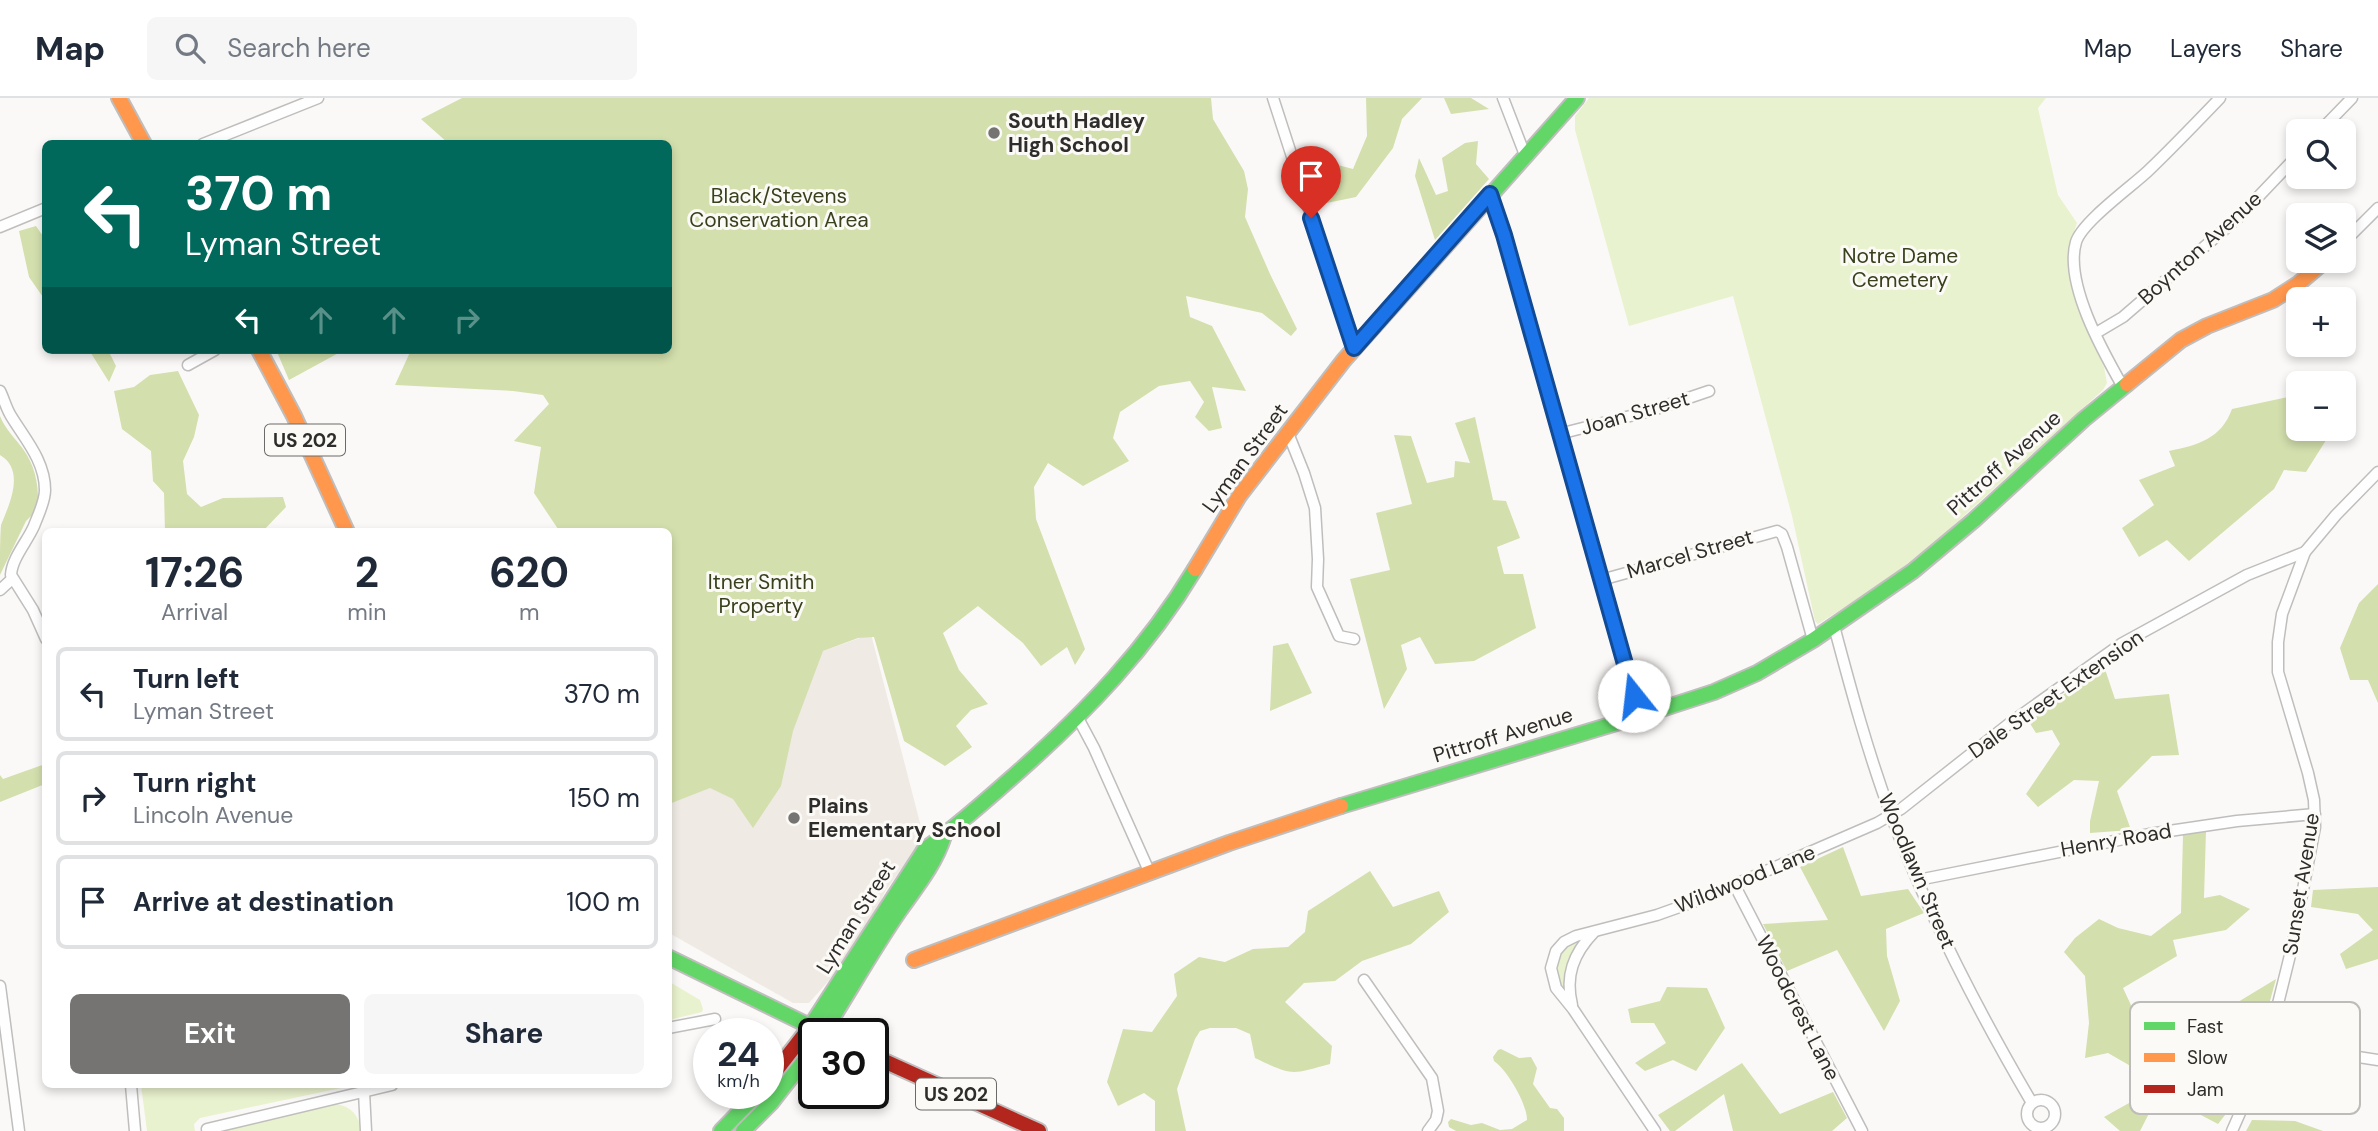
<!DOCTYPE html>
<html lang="en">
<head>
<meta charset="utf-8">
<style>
	body { margin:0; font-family:"DM Sans",sans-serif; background:#f6f6f7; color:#1f2937; height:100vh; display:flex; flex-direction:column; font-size:26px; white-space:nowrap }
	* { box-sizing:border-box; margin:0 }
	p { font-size:23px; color:#747a83 }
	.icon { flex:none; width:38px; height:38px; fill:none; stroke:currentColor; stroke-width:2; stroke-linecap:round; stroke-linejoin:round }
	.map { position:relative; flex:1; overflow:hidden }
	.panel { position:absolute; left:42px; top:430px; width:630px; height:560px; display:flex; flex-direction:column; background:#fff; border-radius:10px; box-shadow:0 4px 10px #0003 }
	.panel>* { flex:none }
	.hud { position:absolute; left:42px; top:42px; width:630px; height:214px; border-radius:10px; box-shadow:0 4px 10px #0003; background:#00695c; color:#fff; overflow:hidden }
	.controls { position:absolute; left:2286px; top:21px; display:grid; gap:14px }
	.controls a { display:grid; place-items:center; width:70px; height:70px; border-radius:10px; background:#fff; box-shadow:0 4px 10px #0003; font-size:35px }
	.speed { position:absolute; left:693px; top:920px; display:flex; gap:14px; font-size:35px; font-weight:700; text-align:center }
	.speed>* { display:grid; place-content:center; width:91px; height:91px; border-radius:50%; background:#fff; box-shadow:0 4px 10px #0003; line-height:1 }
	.speed small { font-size:18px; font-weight:400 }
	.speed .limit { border:4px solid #111; border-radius:10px; background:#fff; color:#111 }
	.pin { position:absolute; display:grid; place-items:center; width:60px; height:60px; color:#fff; margin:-72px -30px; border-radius:50% 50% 50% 0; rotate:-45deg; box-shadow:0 0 7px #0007 }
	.pin .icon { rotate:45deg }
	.me { position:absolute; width:77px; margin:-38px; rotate:344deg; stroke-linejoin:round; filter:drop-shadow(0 0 5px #0008) }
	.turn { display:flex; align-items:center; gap:24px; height:147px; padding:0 28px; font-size:32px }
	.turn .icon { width:91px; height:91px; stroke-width:2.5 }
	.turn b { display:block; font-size:49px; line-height:60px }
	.lanes { display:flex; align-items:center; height:66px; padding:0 28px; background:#0003; justify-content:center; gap:35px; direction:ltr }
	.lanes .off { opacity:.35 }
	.eta { display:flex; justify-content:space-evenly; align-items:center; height:119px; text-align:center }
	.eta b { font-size:42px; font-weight:700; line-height:49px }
	.button { display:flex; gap:14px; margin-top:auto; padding:14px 28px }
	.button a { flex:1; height:80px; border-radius:10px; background:#767472; color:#fff; font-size:28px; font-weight:700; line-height:80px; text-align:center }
	.button a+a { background:#f6f6f7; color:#1f2937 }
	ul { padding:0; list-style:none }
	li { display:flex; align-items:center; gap:21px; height:94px; margin:0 14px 10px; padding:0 14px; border:4px solid #e0e1e3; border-radius:10px }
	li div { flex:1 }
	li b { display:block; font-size:26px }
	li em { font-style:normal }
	header { display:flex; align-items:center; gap:42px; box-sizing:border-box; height:98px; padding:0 35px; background:#fff; border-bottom:2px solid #e0e1e3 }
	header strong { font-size:33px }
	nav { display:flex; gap:38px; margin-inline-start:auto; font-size:24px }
	.search { width:490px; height:63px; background:#f6f6f7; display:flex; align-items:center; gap:18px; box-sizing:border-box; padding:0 24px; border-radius:10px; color:#747a83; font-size:26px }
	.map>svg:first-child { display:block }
</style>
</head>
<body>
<header>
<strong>Map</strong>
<div class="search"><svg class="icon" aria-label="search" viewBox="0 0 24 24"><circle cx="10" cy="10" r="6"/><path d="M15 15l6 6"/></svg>Search here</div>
<nav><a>Map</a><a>Layers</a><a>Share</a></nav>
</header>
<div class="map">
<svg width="2378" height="1033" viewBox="0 0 2378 1033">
	<rect width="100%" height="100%" fill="#fbf9f7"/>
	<!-- built -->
	<polygon fill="#efebe4" points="871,536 924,740 886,792 867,831 840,870 809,905 793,905 669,835 668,700 823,553"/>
	<!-- green -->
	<g fill="#e9f2ce">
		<polygon points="1589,0 2046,0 2038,10 2058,97 2077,125 2069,148 2069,178 2080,216 2104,269 2107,285 2103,292 1935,444 1880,487 1818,526 1815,523 1792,418 1733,198 1629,228 1575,32 1575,18"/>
		<path d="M 1578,842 L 1580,846 L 1569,864 L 1565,890 L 1562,891 C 1551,878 1556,867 1561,852 Z"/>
		<polygon points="668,883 700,902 703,911 702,914 669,922"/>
		<polygon points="141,987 355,987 200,1020 194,1026 195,1033 147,1033"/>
		<path d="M 335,1006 C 351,1008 359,1017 361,1033 L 224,1033 Z"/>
	</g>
	<!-- forest -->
	<g fill="#d3dfad">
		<polygon points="462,0 1211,0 1213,21 1244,73 1248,91 1245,119 1270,176 1297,231 1291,238 1262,215 1186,198 1190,219 1212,228 1246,293 1212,289 1222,330 1209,333 1195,319 1204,304 1190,283 1159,288 1120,314 1113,340 1129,363 1083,388 1048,365 1034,389 1036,421 1085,551 1075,567 1067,549 1041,568 1023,545 978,508 943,535 959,572 988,606 971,612 956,628 972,649 945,668 904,643 874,539 858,540 823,553 793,633 781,688 753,730 733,701 710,690 669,706 668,434 560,434 534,395 541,349 514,343 549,306 543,297 513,293 395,287 411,252 668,252 668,46 448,45 421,21"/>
		<polygon points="1366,0 1422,0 1402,21 1393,50 1356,99 1317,107 1304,58 1353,71 1367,38"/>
		<polygon points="1444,0 1471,0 1489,11 1451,16"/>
		<polygon points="1478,43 1476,66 1489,81 1435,142 1415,78 1419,60 1436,97 1448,93 1442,60 1465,45"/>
		<polygon points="36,128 45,141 45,202 29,179 19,133"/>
		<polygon points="89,252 108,252 116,268 109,284"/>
		<polygon points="282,252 344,252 289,282 277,254"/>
		<polygon points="178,273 199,317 194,339 183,363 187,396 201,409 223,400 283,399 286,409 262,434 165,434 164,395 153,383 151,353 122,331 114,293 134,289 150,277"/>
		<path d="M 2298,297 L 2298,331 L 2323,331 L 2328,339 L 2306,374 L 2284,372 L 2274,391 L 2189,463 L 2167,442 L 2139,459 L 2122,430 L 2154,407 L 2139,382 L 2175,368 L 2169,353 C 2198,347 2221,341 2232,311 Z"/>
		<path d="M 0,318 C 5,331 15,340 23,351 C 36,369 39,389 38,411 L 26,423 L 0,477 C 0,464 0,438 1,427 C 9,407 26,372 0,357 Z"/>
		<polygon points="1475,319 1493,402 1506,403 1520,440 1497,449 1504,476 1523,476 1536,530 1474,563 1435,566 1420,539 1401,547 1407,571 1384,611 1350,481 1390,472 1376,415 1412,406 1394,337 1411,338 1427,385 1454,379 1455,363 1470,365 1455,325"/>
		<polygon points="2378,486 2378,605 2368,582 2350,582 2340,550 2359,505"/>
		<polygon points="1288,545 1312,595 1270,613 1273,548"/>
		<polygon points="2103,565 2115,601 2169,596 2179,657 2152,658 2117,693 2131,732 2090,735 2090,723 2099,683 2074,682 2038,709 2026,696 2060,646 2052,632 2036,635 2029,624"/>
		<polygon points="45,666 45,686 0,704 0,677 3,681"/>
		<polygon points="2206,733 2204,800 2220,797 2250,811 2226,832 2173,842 2177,858 2123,890 2145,937 2176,921 2233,907 2276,881 2255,958 2215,960 2212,991 2247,989 2218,1026 2199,1016 2163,988 2140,1033 2120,1033 2104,1019 2138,1000 2141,974 2108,955 2085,960 2089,925 2085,878 2064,854 2075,840 2099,821 2118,830 2151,838 2181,815 2183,737"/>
		<polygon points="1843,749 1861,798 1908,791 1924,815 1886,831 1887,858 1900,903 1884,933 1837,852 1787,873 1763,826 1828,822 1800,769"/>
		<path d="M 1370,773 L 1393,809 L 1439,793 L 1449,814 L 1411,846 L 1362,863 L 1335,883 L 1304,885 L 1285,904 L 1332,948 L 1330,966 C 1290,977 1293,978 1255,960 L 1250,936 L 1236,930 L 1210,930 L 1200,933 L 1195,941 L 1177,991 L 1186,1033 L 1155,1033 L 1155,1003 L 1144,995 L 1118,1008 L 1107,984 L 1123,931 L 1152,934 L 1177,898 L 1174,876 L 1199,859 L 1225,864 L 1253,851 L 1288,849 L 1305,834 L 1308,813 Z"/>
		<polygon points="2378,789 2378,861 2346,871 2340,856 2373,832 2358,816 2311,809 2313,792"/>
		<polygon points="1667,889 1707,890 1725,930 1696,973 1673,962 1645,973 1635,965 1666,945 1654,925 1631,925 1628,911 1660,903"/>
		<path d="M 1501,951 L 1519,960 L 1531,959 L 1537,970 L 1533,986 L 1550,1010 L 1557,1011 L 1564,1020 L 1564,1033 L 1456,1033 L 1449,1029 L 1448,1024 L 1451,1021 L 1471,1027 L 1482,1025 L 1500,1032 L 1512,1031 L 1527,1022 C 1527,1005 1507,972 1494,963 L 1493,959 L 1498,952 Z"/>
		<polygon points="1742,965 1780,1016 1833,994 1847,1020 1832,1033 1733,1033 1724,996 1675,1033 1670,1033 1658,1017"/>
		<polygon points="2252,1022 2295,1023 2323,1033 2246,1033"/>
	</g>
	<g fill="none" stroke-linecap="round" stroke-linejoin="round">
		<defs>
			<g id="street">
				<polyline points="1273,0 1354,250"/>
				<polyline points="1503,0 1525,57"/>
				<polyline points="2320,33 2352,0"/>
				<polyline points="203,46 318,0"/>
				<polyline points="1490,96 1504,137 1582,419 1640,618"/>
				<polyline points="0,129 46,110"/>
				<polyline points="2343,145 2378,110"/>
				<polyline points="2096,235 2123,219 2240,118 2298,57"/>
				<polyline points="188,267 215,252"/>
				<path d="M 2123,289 C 2103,254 2064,185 2076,144 C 2082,124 2131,89 2148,73 C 2173,49 2197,24 2220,0"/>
				<path d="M 0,293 C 4,301 6,310 11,318 C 25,341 45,363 45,392 C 45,404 38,417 34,428 C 27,444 12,460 11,477 L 33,512 L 46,541"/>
				<polyline points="1288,335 1304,375 1315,410 1318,461 1317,489 1339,538 1354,541"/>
				<polyline points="1559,336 1650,313 1709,293"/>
				<polyline points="1601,482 1777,433 1782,436 1787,449 1813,542"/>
				<polyline points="0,492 12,481"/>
				<path d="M 1834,528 C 1851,592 1868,655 1891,717 C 1928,817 1978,913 2032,1005"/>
				<polyline points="1078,620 1094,650 1149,773"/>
				<polyline points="1918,782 2149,736 2237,723 2315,716"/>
				<polyline points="1735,788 1862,1033"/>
				<polyline points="1364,882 1432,980 1438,1013 1436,1022 1428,1033"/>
				<polyline points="0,888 19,1033"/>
				<path d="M 1572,907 C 1565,878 1573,856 1594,834"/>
				<polyline points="668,930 715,921"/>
				<polyline points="2268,945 2378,962"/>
				<polyline points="131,987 135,1033"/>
				<polyline points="364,994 366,1033"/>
				<circle cx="2041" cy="1016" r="14"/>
				<polyline points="207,1031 392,987"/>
				<polyline points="1655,1033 1573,911 1556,890 1551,870 1556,853 1564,844 1576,838 1657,817 1699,802 1877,725 1901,711 2010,625 2121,546 2247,477 2305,454"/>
				<polyline points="2232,1033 2258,974 2272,930 2292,849 2315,729 2314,702 2308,675 2278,574 2278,544 2282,516 2305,454 2336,417 2378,374"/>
			</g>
			<g id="fast">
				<polyline points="1411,187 1577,0"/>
				<polyline points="1341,708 1640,618 1714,594 1757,575 1813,542 1913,473 1974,422 2084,321 2127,286"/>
				<polyline points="668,859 826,936"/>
				<path d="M 810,929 L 925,751 C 958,728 986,702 1016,676 C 1086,614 1147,551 1195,471"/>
				<path d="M 823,935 C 849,894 873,851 900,812 C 917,788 935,766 944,738"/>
				<polyline points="721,1033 757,996"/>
				<polyline points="743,1033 771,1005 814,950"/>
			</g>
			<g id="slow">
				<polyline points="119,0 144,46"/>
				<polyline points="259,252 294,318 347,434"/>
				<polyline points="2127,286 2181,242 2207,228 2273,202 2298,186 2325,163"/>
				<polyline points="1195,471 1239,398 1344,262 1411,187"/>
				<polyline points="914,862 1229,745 1341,708"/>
			</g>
			<g id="jam">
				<polyline points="873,958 1039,1033"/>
				<polyline points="768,983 810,929"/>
			</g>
		</defs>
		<!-- street casing -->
		<use href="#street" stroke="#bfbebd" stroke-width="13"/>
		<!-- fast casing -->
		<use href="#fast" stroke="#bfbebd" stroke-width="18"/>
		<!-- slow casing -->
		<use href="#slow" stroke="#bfbebd" stroke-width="18"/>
		<!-- jam casing -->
		<use href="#jam" stroke="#bfbebd" stroke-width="18"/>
		<!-- street -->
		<use href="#street" stroke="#fefefe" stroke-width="10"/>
		<!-- fast -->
		<use href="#fast" stroke="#63d668" stroke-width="14"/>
		<!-- slow -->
		<use href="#slow" stroke="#ff974d" stroke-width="14"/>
		<!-- jam -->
		<use href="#jam" stroke="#b3261e" stroke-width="14"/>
	</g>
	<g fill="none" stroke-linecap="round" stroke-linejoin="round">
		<defs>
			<polyline id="route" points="1311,120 1354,250 1490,96 1504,137 1634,598"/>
		</defs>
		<!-- route casing -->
		<use href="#route" stroke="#114b97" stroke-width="18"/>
		<!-- route -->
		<use href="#route" stroke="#1a73e8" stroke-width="12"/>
	</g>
	<!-- markers -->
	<g fill="#767472" stroke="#fcfaf6" stroke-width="2.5">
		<circle cx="994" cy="35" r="7"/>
		<circle cx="794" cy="720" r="7"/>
	</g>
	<g text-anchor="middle" stroke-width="6" stroke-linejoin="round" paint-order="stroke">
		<!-- shield labels -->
		<g fill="#fcfaf6" stroke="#6c6a68" stroke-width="2">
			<rect x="265" y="326.5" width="80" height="31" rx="5"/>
			<rect x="916" y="980.5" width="80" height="31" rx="5"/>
		</g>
		<g font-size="19" font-weight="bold" fill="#2e2d2b">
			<text x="305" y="349">US 202</text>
			<text x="956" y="1003">US 202</text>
		</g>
		<!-- poi labels -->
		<g font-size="21" font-weight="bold" fill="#2e2d2b" stroke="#fcfaf6" text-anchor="start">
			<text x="1008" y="30">South Hadley<tspan x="1008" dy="24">High School</tspan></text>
			<text x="808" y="715">Plains<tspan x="808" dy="24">Elementary School</tspan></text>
		</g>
		<!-- park labels -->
		<g font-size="21" fill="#38411c" stroke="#fcfaf6">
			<text x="779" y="105">Black/Stevens<tspan x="779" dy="24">Conservation Area</tspan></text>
			<text x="1900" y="165">Notre Dame<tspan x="1900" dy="24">Cemetery</tspan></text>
			<text x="761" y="491">Itner Smith<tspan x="761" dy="24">Property</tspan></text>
		</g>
		<!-- street labels -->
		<g font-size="21" fill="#2e2d2b" stroke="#fcfaf6">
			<text transform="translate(2200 150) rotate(-42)" y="7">Boynton Avenue</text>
			<text transform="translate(1635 315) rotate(-16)" y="7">Joan Street</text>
			<text transform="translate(1245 360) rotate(-54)" y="7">Lyman Street</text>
			<text transform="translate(2004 365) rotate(-42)" y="7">Pittroff Avenue</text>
			<text transform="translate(1690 456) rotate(-16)" y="7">Marcel Street</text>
			<text transform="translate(2056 596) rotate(-35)" y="7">Dale Street Extension</text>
			<text transform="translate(1503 637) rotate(-17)" y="7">Pittroff Avenue</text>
			<text transform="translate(2116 742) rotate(-10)" y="7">Henry Road</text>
			<text transform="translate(1917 773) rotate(67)" y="7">Woodlawn Street</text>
			<text transform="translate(1745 781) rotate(-22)" y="7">Wildwood Lane</text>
			<text transform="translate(2301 786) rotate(-81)" y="7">Sunset Avenue</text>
			<text transform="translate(856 819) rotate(-58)" y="7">Lyman Street</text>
			<text transform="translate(1798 910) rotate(63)" y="7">Woodcrest Lane</text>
		</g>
	</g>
	<!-- legend -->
	<rect x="2130" y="904" width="230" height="112" rx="10" fill="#fcfaf6" stroke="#bebcb9" stroke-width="2"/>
	<rect x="2144" y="924" width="31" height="8" fill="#63d668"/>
	<rect x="2144" y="955" width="31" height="9" fill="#ff974d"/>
	<rect x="2144" y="987" width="31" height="8" fill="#b3261e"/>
	<g font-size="19" fill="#2e2d2b">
		<text x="2187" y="935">Fast</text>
		<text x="2187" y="966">Slow</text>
		<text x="2187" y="998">Jam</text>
	</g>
</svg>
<div class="controls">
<a><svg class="icon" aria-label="search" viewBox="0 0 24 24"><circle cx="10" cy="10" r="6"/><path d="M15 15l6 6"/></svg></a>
<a><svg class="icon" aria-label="layers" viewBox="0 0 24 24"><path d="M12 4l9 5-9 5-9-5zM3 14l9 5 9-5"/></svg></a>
<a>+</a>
<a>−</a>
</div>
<div class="speed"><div>24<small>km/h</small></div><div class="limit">30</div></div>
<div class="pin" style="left:1311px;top:120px;background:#d93025"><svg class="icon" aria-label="arrive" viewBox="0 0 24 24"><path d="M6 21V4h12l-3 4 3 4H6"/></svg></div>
<svg class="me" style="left:1634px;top:598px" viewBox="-20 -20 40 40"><circle r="19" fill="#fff"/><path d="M0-13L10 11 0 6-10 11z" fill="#1a73e8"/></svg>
<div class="hud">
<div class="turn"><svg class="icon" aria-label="left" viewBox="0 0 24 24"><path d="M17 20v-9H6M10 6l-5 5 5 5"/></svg><div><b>370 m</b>Lyman Street</div></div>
<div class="lanes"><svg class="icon" aria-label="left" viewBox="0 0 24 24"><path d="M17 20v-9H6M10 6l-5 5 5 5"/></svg><svg class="icon off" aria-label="ahead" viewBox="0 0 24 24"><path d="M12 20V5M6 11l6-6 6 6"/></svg><svg class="icon off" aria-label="ahead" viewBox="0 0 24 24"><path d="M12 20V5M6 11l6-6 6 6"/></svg><svg class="icon off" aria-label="right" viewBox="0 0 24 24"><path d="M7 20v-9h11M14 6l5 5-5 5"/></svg></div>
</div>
<section class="panel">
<div class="eta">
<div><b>17:26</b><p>Arrival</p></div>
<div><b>2</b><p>min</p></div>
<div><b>620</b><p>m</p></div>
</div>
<ul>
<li><svg class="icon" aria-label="left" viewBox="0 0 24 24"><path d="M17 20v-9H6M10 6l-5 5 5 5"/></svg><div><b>Turn left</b><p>Lyman Street</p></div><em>370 m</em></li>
<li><svg class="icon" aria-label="right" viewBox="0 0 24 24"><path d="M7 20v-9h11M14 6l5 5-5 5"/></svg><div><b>Turn right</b><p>Lincoln Avenue</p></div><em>150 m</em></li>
<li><svg class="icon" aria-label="arrive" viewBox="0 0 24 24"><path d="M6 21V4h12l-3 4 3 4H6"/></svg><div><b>Arrive at destination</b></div><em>100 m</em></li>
</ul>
<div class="button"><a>Exit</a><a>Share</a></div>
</section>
</div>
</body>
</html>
